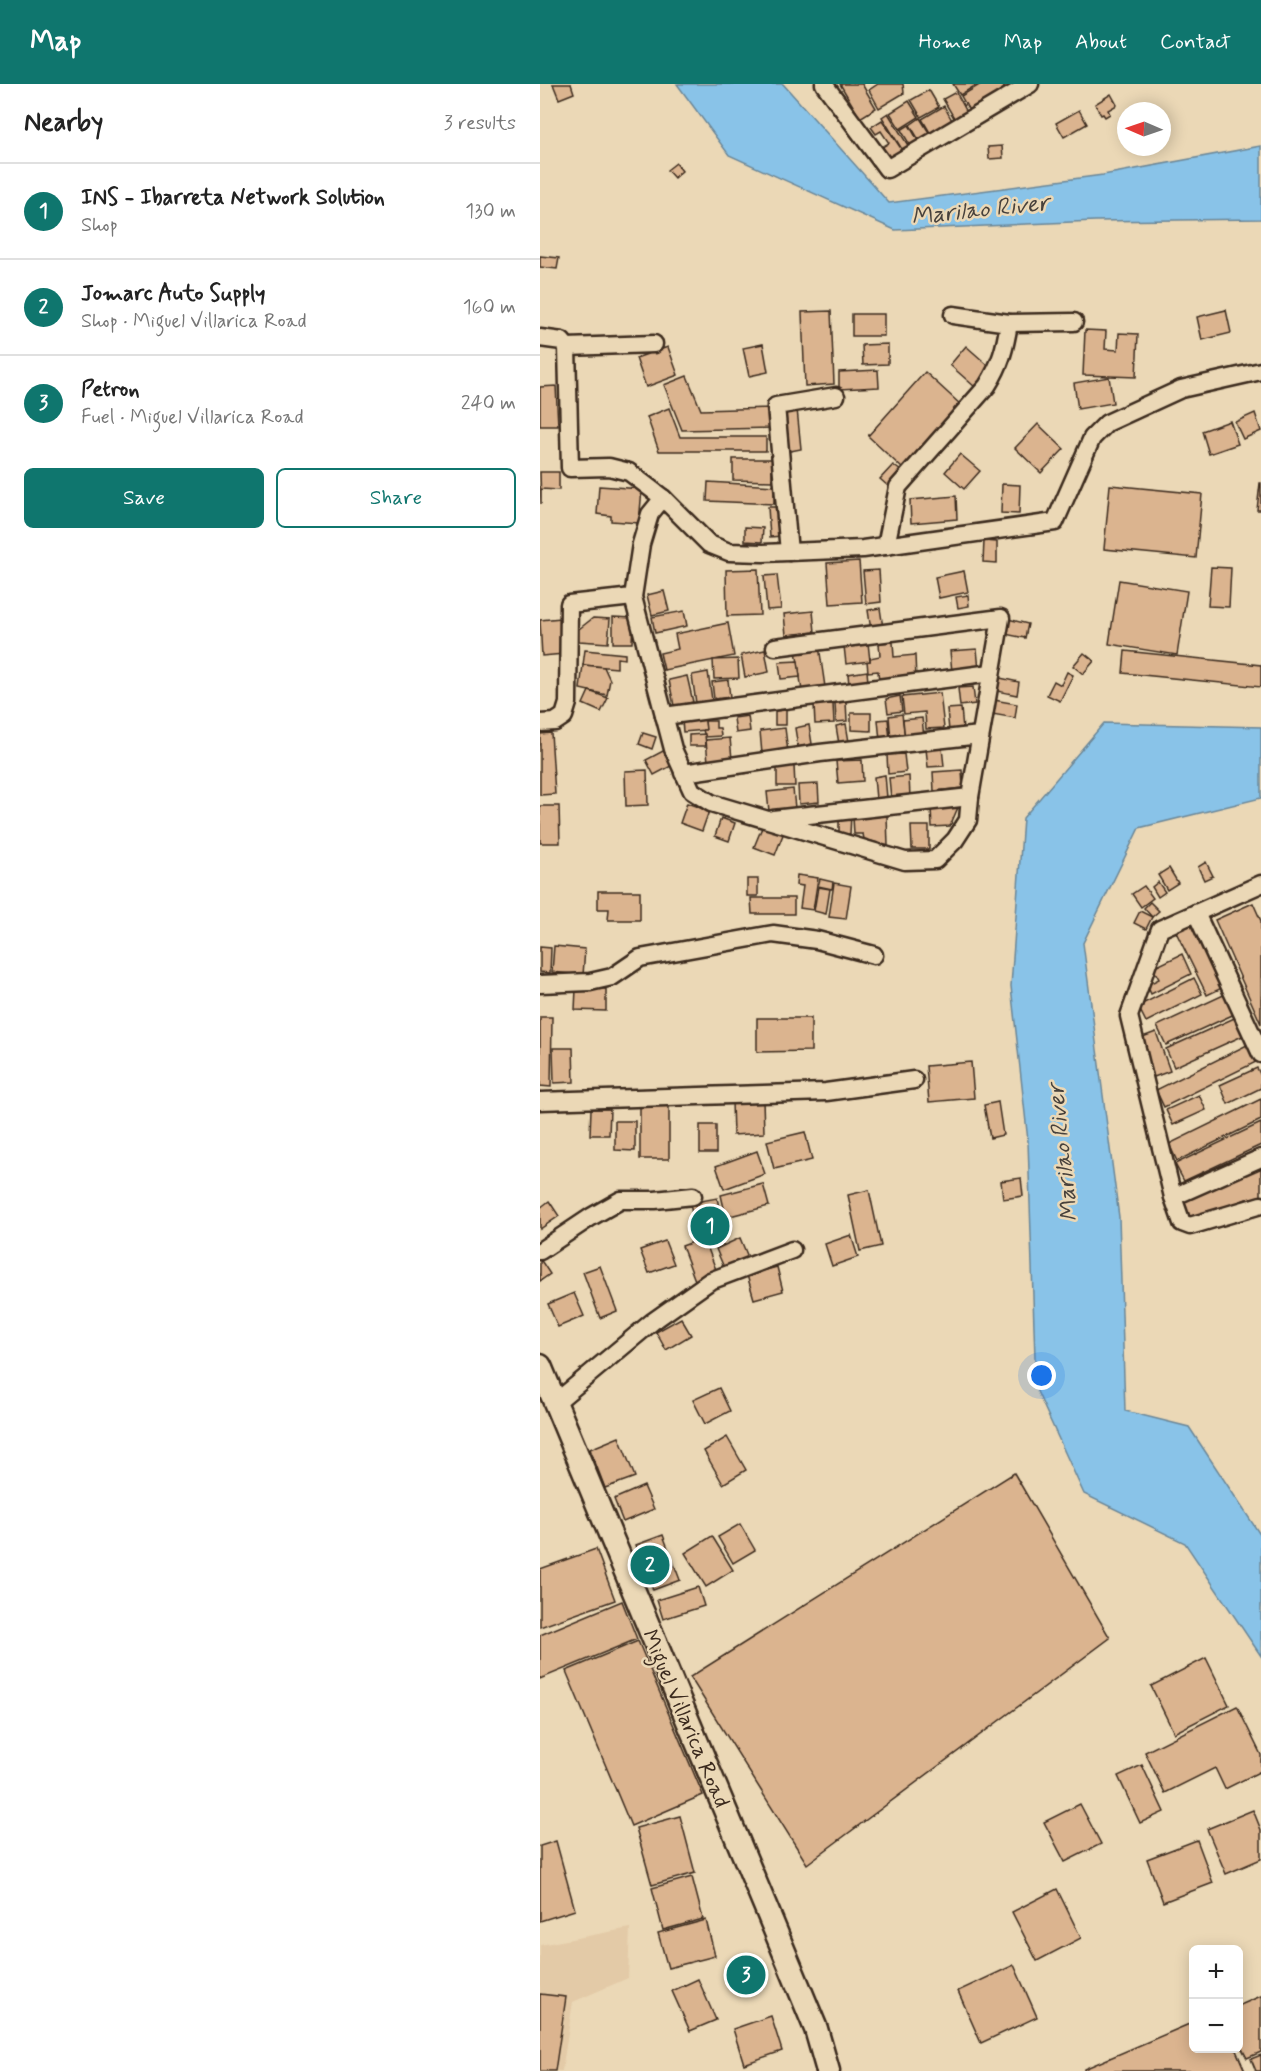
<!DOCTYPE html>
<meta charset="utf-8">
<style>
:root{--surface:#fff;--page:#f6f6f6;--text:#222;--muted:#767676;--line:#e0e0e0;--accent:#0f766e}
body{margin:0;font-family:Mynerve,sans-serif;background:var(--page);color:var(--text)}
.controls{position:absolute;right:18px;bottom:18px;display:grid;overflow:hidden;border-radius:9px;box-shadow:0 3px 15px #0003}
.controls button{width:54px;height:54px;display:grid;place-items:center;padding:0;border:0;border-bottom:2px solid var(--line);background:var(--surface);color:var(--text);font:30px sans-serif}
.compass{position:absolute;left:577px;top:18px;width:54px;height:54px;border-radius:50%;background:var(--surface);box-shadow:0 3px 15px #0003;rotate:272deg}
.you{position:absolute;left:502px;top:1292px;width:21px;height:21px;margin:-15px;border:4px solid #fff;border-radius:50%;background:#1a73e8;box-shadow:0 0 0 9px #1a73e833}
.badge{display:grid;place-items:center;width:39px;height:39px;border-radius:50%;background:var(--accent);color:#fff;font-size:20px;font-weight:700}
.pin{position:absolute;translate:-50% -50%;border:3px solid #fff;box-shadow:0 2px 6px #0006}
.list{margin:0;padding:0;list-style:none}
h2{display:flex;justify-content:space-between;align-items:center;height:78px;margin:0;padding:0 24px;font-size:26px}
h2 small{font-size:20px;font-weight:400;color:var(--muted)}
.list li{display:grid;grid-template-columns:39px 1fr auto;gap:18px;align-items:center;box-sizing:border-box;height:96px;padding:0 24px;border-top:2px solid var(--line)}
.list b{display:block;font-size:22px;white-space:nowrap}
.list p{margin:0;font-size:20px;white-space:nowrap;color:var(--muted)}
.list em{font-size:20px;font-style:normal;color:var(--muted)}
.actions{display:flex;gap:12px;padding:18px 24px}
.actions a{flex:1;padding:14px 0;border:2px solid var(--accent);border-radius:9px;text-align:center;font-size:21px;color:var(--accent)}
.actions .main{background:var(--accent);color:#fff}
.map{position:relative;flex:none;width:721px;height:1987px;overflow:hidden}
header{display:flex;align-items:center;gap:36px;box-sizing:border-box;height:84px;padding:0 30px;background:var(--accent);color:#fff}
header strong{font-size:28px}
nav{display:flex;gap:33px;margin-inline-start:auto;font-size:21px}
main{display:flex}
aside{flex:1;background:var(--surface)}
.map>svg:first-child{display:block}
.built{fill:#e3caa7}
.water{fill:#89c3e8;stroke:#6a8697;stroke-width:1.5}
.building{fill:#dbb48f;stroke:#3b2a1e;stroke-width:1.5}
.lines{fill:none;stroke-linecap:round;stroke-linejoin:round}
.street-casing{stroke:#3b2a1e;stroke-width:21}
.secondary-casing{stroke:#3b2a1e;stroke-width:27}
.street{stroke:#ebd8b6;stroke-width:16}
.secondary{stroke:#ebd8b6;stroke-width:22}
.labels{text-anchor:middle;stroke-width:5;stroke-linejoin:round;paint-order:stroke}
.street-label{font-size:22px;fill:#3b2a1e;stroke:#ebd8b6}
.water-label{font-size:24px;font-style:italic;fill:#47413c;stroke:#ebd8b6}
</style>
<header>
<strong>Map</strong>
<nav><a>Home</a><a>Map</a><a>About</a><a>Contact</a></nav>
</header>
<main>
<aside>
<h2>Nearby<small>3 results</small></h2>
<ul class="list">
<li><span class="badge">1</span><div><b>INS - Ibarreta Network Solution</b><p>Shop</p></div><em>130 m</em></li>
<li><span class="badge">2</span><div><b>Jomarc Auto Supply</b><p>Shop · Miguel Villarica Road</p></div><em>160 m</em></li>
<li><span class="badge">3</span><div><b>Petron</b><p>Fuel · Miguel Villarica Road</p></div><em>240 m</em></li>
</ul>
<div class="actions"><a class="main">Save</a><a>Share</a></div>
</aside>
<div class="map">
<svg width="721" height="1987" viewBox="0 0 721 1987">
<rect width="100%" height="100%" fill="#ebd8b6"/>
<filter id="ink" filterUnits="userSpaceOnUse"><feTurbulence type="fractalNoise" baseFrequency=".0167" numOctaves="2"/><feDisplacementMap in="SourceGraphic" scale="12" xChannelSelector="R" yChannelSelector="G"/><feConvolveMatrix kernelMatrix="1 2 1 2 8 2 1 2 1" color-interpolation-filters="sRGB"/></filter>
<g filter="url(#ink)">
<!-- built -->
<path class="built" d="M90,1844L88,1894L33,1918L22,1987H0V1861Z"/>
<!-- water -->
<g class="water">
<path d="M137,0H243L349,119L563,91L721,62V135L555,137L355,146L189,71Z"/>
<path d="M564,639L721,643V714L599,744L543,859L579,1133L585,1327L649,1343L721,1452V1572L645,1459L544,1410L496,1305L488,1057L471,902L483,734Z"/>
</g>
<!-- building -->
<g class="building">
<path d="M13,0H31L34,9L19,15Z"/>
<path d="M300,0H322L336,24L320,34Z"/>
<path d="M338,0H363L364,9L339,24L329,6Z"/>
<path d="M413,0H438L420,11Z"/>
<path d="M441,0H462L467,8L431,30L421,12Z"/>
<path d="M389,6L399,23L381,33L371,16Z"/>
<path d="M416,8L429,32L417,39L403,15Z"/>
<path d="M571,10L577,21L568,26L570,30L565,33L563,30L561,31L555,20Z"/>
<path d="M369,17L379,33L360,45L350,29Z"/>
<path d="M404,22L414,40L392,52L382,35Z"/>
<path d="M539,26L547,40L524,53L516,39Z"/>
<path d="M348,29L369,63L363,67L342,33Z"/>
<path d="M380,34L393,55L382,61L370,41Z"/>
<path d="M342,36L362,66L350,74L342,63L349,59L341,47L336,50L331,43Z"/>
<path d="M369,41L381,62L373,66L361,46Z"/>
<path d="M462,62L463,74L449,75L448,63Z"/>
<path d="M136,79L142,87L134,94L127,86Z"/>
<path d="M0,172L19,174L17,185L0,183Z"/>
<path d="M686,226L691,249L662,256L657,233Z"/>
<path d="M291,227L294,300L265,302L262,228Z"/>
<rect x="312" y="230" width="32" height="22"/>
<path d="M545,246L566,247L565,265L578,266L579,249L598,250L596,293L543,291Z"/>
<path d="M223,260L228,288L209,292L203,264Z"/>
<path d="M348,260V280L323,281L322,261Z"/>
<path d="M426,262L451,284L435,303L410,281Z"/>
<path d="M128,263L138,291L106,303L96,274Z"/>
<path d="M338,286L339,303L299,305V288Z"/>
<path d="M385,288L421,321L363,385L328,352Z"/>
<path d="M147,292L161,326L231,324L232,344L142,346L124,301Z"/>
<path d="M569,293L573,319L538,325L534,299Z"/>
<path d="M16,302L18,342H0V303Z"/>
<path d="M129,324L140,353H226V367H119L107,333Z"/>
<path d="M257,325L261,365L245,368L240,327Z"/>
<path d="M715,329L721,347L703,355L695,338Z"/>
<path d="M690,337L698,360L669,370L662,347Z"/>
<path d="M498,340L524,365L501,389L475,364Z"/>
<path d="M420,370L440,387L424,405L405,388Z"/>
<path d="M193,375H232V397L193,396Z"/>
<path d="M353,381L361,387L348,402L340,395Z"/>
<path d="M0,388H19V406L1,405V420Z"/>
<path d="M168,398L234,402V420L167,417Z"/>
<path d="M720,399H721V426H717Z"/>
<path d="M462,400L480,401L479,430L461,429Z"/>
<path d="M570,401L662,410L656,474L564,465Z"/>
<path d="M59,402L102,405L99,439L71,437V432L57,430Z"/>
<path d="M416,412L417,435L371,439L370,416Z"/>
<path d="M228,423H240L242,452L230,453Z"/>
<path d="M205,443L223,444L222,458L205,457Z"/>
<path d="M444,457L457,458V479L443,478Z"/>
<path d="M319,477L322,518L290,520L287,479Z"/>
<path d="M671,483L691,484L689,523L668,522Z"/>
<path d="M218,485L220,531L187,532L186,486Z"/>
<path d="M339,486L341,518L326,520L323,487Z"/>
<path d="M424,487L428,508L399,514L395,493Z"/>
<path d="M237,491L241,525L227,526L224,492Z"/>
<path d="M579,496L647,507L637,571L569,560Z"/>
<path d="M124,507L129,527L112,531L107,511Z"/>
<path d="M428,511L429,522L418,524L416,513Z"/>
<path d="M340,524L343,544L331,546L328,526Z"/>
<path d="M144,527L147,542L115,549L112,533Z"/>
<path d="M273,527L275,548L246,551L244,530Z"/>
<path d="M73,533L93,534L92,559H73Z"/>
<path d="M21,534L24,570L2,572L0,536Z"/>
<path d="M53,534L70,535L68,559L39,557V545Z"/>
<path d="M468,535L488,540L485,554L465,550Z"/>
<path d="M188,539L194,572L124,586L120,569L138,565L135,550Z"/>
<path d="M353,558L354,573L375,571L376,595L339,598L338,587L328,588L327,577H330V574L340,572L339,559Z"/>
<path d="M328,559L330,577L306,580L304,562Z"/>
<path d="M279,562L285,603L262,607L256,566Z"/>
<path d="M437,565L439,586L412,588L410,567Z"/>
<path d="M45,566L85,570V575L77,574V584L43,581Z"/>
<path d="M225,566L229,588L205,593L201,571Z"/>
<path d="M585,567L721,581V603L583,589Z"/>
<path d="M544,569L554,577L543,590L533,582Z"/>
<path d="M198,575L199,594L174,595L173,576Z"/>
<path d="M258,577L260,593L241,595L239,578Z"/>
<path d="M43,581L64,583L70,596L67,611L40,605Z"/>
<path d="M327,587L328,598L309,601L308,590Z"/>
<path d="M168,588L172,616L156,619L152,591Z"/>
<path d="M527,588L533,591L520,617L507,611L514,597L521,601Z"/>
<path d="M147,592L153,618L134,622L129,596Z"/>
<path d="M460,594L479,598L477,611L457,607Z"/>
<path d="M188,596L190,613L174,615L172,598Z"/>
<path d="M433,603L435,620L420,622L418,604Z"/>
<path d="M49,607L68,614L61,628L43,620Z"/>
<path d="M400,609L404,644L386,645L385,628L364,630L362,613Z"/>
<path d="M360,612L362,627L348,629L346,615Z"/>
<path d="M454,616L477,620L475,634L452,630Z"/>
<path d="M306,618L307,637L296,638L295,619Z"/>
<path d="M293,620L294,639L275,640L274,621Z"/>
<path d="M421,624L423,645L409,647L407,625Z"/>
<path d="M246,626V641H235V627Z"/>
<path d="M311,629H331V647L311,646Z"/>
<path d="M362,630L365,655L351,657L349,632Z"/>
<path d="M208,632L210,647L196,649L194,634Z"/>
<path d="M165,633L166,646L143,648L142,636Z"/>
<path d="M382,634L384,653L365,655L363,636Z"/>
<path d="M348,635L350,656L340,657L338,636Z"/>
<path d="M165,637H176V644H180L181,652L165,653L163,646H166Z"/>
<path d="M306,640L309,658L299,660L296,642Z"/>
<path d="M269,641L272,660L258,663L255,644Z"/>
<path d="M245,644L248,668L222,670L220,647Z"/>
<path d="M11,649L15,710L0,711V650Z"/>
<path d="M103,649L116,653L112,665L99,660Z"/>
<path d="M165,650L166,662H149V651Z"/>
<path d="M190,654L192,675L168,678L166,656Z"/>
<path d="M402,664L404,682L388,683L386,665Z"/>
<path d="M125,666L133,681L114,691L106,676Z"/>
<path d="M364,670L366,688L348,690L347,671Z"/>
<path d="M322,676L323,697L298,699L296,677Z"/>
<path d="M237,682H254L255,702H237Z"/>
<path d="M107,686L108,721L86,722L85,687Z"/>
<path d="M422,686L423,704L394,707L393,688Z"/>
<path d="M345,691L347,714L336,715L334,693Z"/>
<path d="M369,692L370,713L351,714L349,694Z"/>
<path d="M278,700L279,718L259,720L258,701Z"/>
<path d="M253,705L255,724L229,727L227,708Z"/>
<path d="M147,719L169,727L162,747L140,739Z"/>
<path d="M419,721L410,742L392,743L391,724Z"/>
<path d="M0,722H19L20,759H0Z"/>
<path d="M299,730H311L310,750H299Z"/>
<path d="M347,732L348,762L324,755L323,750H314L313,733Z"/>
<path d="M181,734L195,739L189,757L175,752Z"/>
<path d="M223,741L244,748L235,771L214,763Z"/>
<path d="M371,742H389V765H372Z"/>
<path d="M666,778L673,792L664,796L658,783Z"/>
<path d="M629,784L638,799L627,806L618,791Z"/>
<path d="M257,791L278,794L273,826L260,824L263,802L256,801Z"/>
<rect x="207" y="795" width="11" height="17"/>
<path d="M280,795L293,798L292,805L278,802Z"/>
<path d="M618,798L625,808L618,813L612,803Z"/>
<path d="M294,799L311,802L306,835L289,833Z"/>
<path d="M604,802L613,814L601,823L592,810Z"/>
<path d="M278,803L290,805L286,830L274,827Z"/>
<path d="M58,807H100V836H68L69,825H58Z"/>
<path d="M211,814H254V830H212Z"/>
<path d="M610,818L619,827L612,833L604,824Z"/>
<path d="M713,819L721,837V940L675,836Z"/>
<path d="M600,827L612,833L606,845L594,839Z"/>
<path d="M651,840L682,904L667,911L636,848Z"/>
<path d="M14,862L45,865L43,891L12,888Z"/>
<path d="M0,863L11,864L10,889L0,888Z"/>
<path d="M642,870L651,890L611,910L607,901L619,895L613,884Z"/>
<path d="M654,894L662,910L606,938L598,922Z"/>
<path d="M36,905H66V927L35,926Z"/>
<path d="M690,908L699,928L626,961L617,942Z"/>
<path d="M701,931L709,949L634,983L626,965Z"/>
<path d="M0,933H12L11,1003L0,1002Z"/>
<path d="M217,934H271V967L217,968Z"/>
<path d="M616,948L630,987L614,993L600,954Z"/>
<path d="M707,961L716,978L624,1023L616,1006Z"/>
<path d="M13,964H33L34,998L14,999Z"/>
<path d="M431,978L434,1014L389,1018L386,982Z"/>
<path d="M717,984L721,992V1004L688,1020L680,1001Z"/>
<path d="M659,1011L666,1026L633,1041L626,1026Z"/>
<path d="M721,1015V1036L637,1077L629,1060Z"/>
<path d="M223,1016L224,1049L193,1051L192,1017Z"/>
<path d="M129,1018V1075H100V1019Z"/>
<path d="M458,1018L463,1051L450,1054L444,1021Z"/>
<path d="M51,1025H70L69,1051H50Z"/>
<path d="M75,1037H95V1067L75,1066Z"/>
<path d="M721,1039V1061L644,1097L635,1080Z"/>
<rect x="160" y="1041" width="16" height="28"/>
<path d="M265,1048L272,1076L234,1085L227,1057Z"/>
<path d="M217,1067L225,1090L184,1105L176,1082Z"/>
<path d="M721,1081V1114L706,1115L648,1139L638,1116Z"/>
<path d="M481,1094L483,1112L463,1115L461,1097Z"/>
<path d="M223,1100L229,1122L186,1133L181,1111Z"/>
<path d="M329,1106L341,1162L320,1167L308,1111Z"/>
<path d="M177,1114L182,1136L154,1141L150,1119Z"/>
<path d="M9,1117L19,1132L0,1145V1124Z"/>
<path d="M311,1151L318,1173L292,1182L285,1160Z"/>
<path d="M164,1154L178,1191L156,1199L142,1162Z"/>
<path d="M200,1154L210,1178L186,1188L176,1165Z"/>
<path d="M125,1157L134,1180L109,1189L100,1166Z"/>
<path d="M0,1175L10,1190L0,1197Z"/>
<path d="M60,1182L77,1227L60,1234L43,1188Z"/>
<path d="M237,1183L243,1207L214,1215L207,1191Z"/>
<path d="M34,1209L44,1232L18,1243L8,1220Z"/>
<path d="M141,1234L151,1251L126,1266L116,1248Z"/>
<path d="M179,1304L190,1327L165,1340L153,1316Z"/>
<path d="M79,1353L95,1393L65,1404L50,1365Z"/>
<path d="M187,1353L206,1386L183,1400L164,1367Z"/>
<path d="M474,1389L570,1554L267,1780L150,1593Z"/>
<path d="M104,1402L114,1425L83,1438L74,1415Z"/>
<path d="M200,1440L215,1466L193,1479L178,1453Z"/>
<path d="M123,1451L140,1496L113,1506L96,1461Z"/>
<path d="M172,1452L193,1486L166,1503L145,1469Z"/>
<path d="M56,1465L75,1516L0,1543V1485Z"/>
<path d="M158,1503L164,1522L123,1535L117,1516Z"/>
<path d="M82,1517L97,1555L0,1595V1551Z"/>
<path d="M98,1557L163,1711L91,1742L26,1587Z"/>
<path d="M666,1574L689,1621L634,1649L611,1602Z"/>
<path d="M697,1622L721,1671V1687L685,1705L675,1684L625,1709L605,1668Z"/>
<path d="M602,1681L624,1728L600,1739L578,1692Z"/>
<path d="M540,1720L561,1760L525,1778L504,1738Z"/>
<path d="M713,1726L721,1746V1775L686,1790L667,1745Z"/>
<path d="M140,1732L155,1789L112,1801L96,1744Z"/>
<path d="M657,1756L673,1799L623,1818L607,1775Z"/>
<path d="M16,1757L35,1826L0,1837V1762Z"/>
<path d="M152,1793L163,1835L123,1846L112,1804Z"/>
<path d="M517,1805L541,1854L497,1877L472,1828Z"/>
<path d="M166,1836L175,1872L128,1884L118,1849Z"/>
<path d="M474,1881L497,1933L441,1959L418,1907Z"/>
<path d="M212,1882L218,1895L208,1899L202,1885Z"/>
<path d="M158,1895L176,1936L150,1947L132,1907Z"/>
<path d="M0,1910L26,1913L15,1987H0Z"/>
<path d="M721,1912V1968L707,1974L698,1957V1922Z"/>
<path d="M231,1932L242,1967L204,1980L193,1945Z"/>
<path d="M654,1938V1964H695L705,1987H544V1985Z"/>
<path d="M721,1971V1987H716L711,1975Z"/>
</g>
<g class="lines">
<defs>
<g id="street">
<path d="M284,0L347,85L490,0"/>
<path d="M413,231L469,239L534,238"/>
<path d="M0,254L22,257L27,263L30,384L69,383L89,388L123,414L169,460L189,468L223,469L323,465L515,438L552,354L567,339L641,305L721,287"/>
<path d="M27,263L114,260"/>
<path d="M123,414L110,430L101,460L93,513L133,665L152,707L171,719L365,777L395,776L415,756L428,736L430,713"/>
<path d="M346,462L358,403L447,302C461,280 465,264 469,239"/>
<path d="M249,468L236,322L296,312"/>
<path d="M124,632L451,589"/>
<path d="M0,639L15,638L24,632L28,619L29,520L93,513"/>
<path d="M143,689L280,669L440,651"/>
<path d="M233,735L430,713L461,534L235,563"/>
<path d="M721,800L620,845L589,932L633,1113L642,1139L650,1142L721,1121"/>
<path d="M656,829L721,970"/>
<path d="M0,900L50,898L72,893L100,874L233,850L277,856L334,871"/>
<path d="M0,1017L286,1008L374,996"/>
<path d="M633,1113L721,1074"/>
<path d="M0,1167L51,1133L81,1116H115L153,1112"/>
<path d="M15,1319L112,1238L170,1197L252,1166"/>
</g>
<path id="secondary" d="M0,1282L226,1824L276,1945L288,1987"/>
</defs>
<!-- street casing -->
<use href="#street" class="street-casing"/>
<!-- secondary casing -->
<use href="#secondary" class="secondary-casing"/>
<!-- street -->
<use href="#street" class="street"/>
<!-- secondary -->
<use href="#secondary" class="secondary"/>
</g>
</g>
<g class="labels">
<!-- street labels -->
<g class="street-label">
<text transform="translate(147 1634) rotate(67)" y="8">Miguel Villarica Road</text>
</g>
<!-- water labels -->
<g class="water-label">
<text transform="translate(440 125) rotate(-6)" y="8">Marilao River</text>
<text transform="translate(522 1069) rotate(-96)" y="8">Marilao River</text>
</g>
</g>
</svg>
<div class="controls">
<button>+</button>
<button>−</button>
</div>
<svg class="compass" viewBox="-18 -18 36 36"><path d="M0-13l5 13h-10z" fill="#e53935"/><path d="M0 13l5-13h-10z" fill="#767676"/></svg>
<div class="you"></div>
<div class="pin badge" style="left:170px;top:1142px">1</div>
<div class="pin badge" style="left:110px;top:1481px">2</div>
<div class="pin badge" style="left:206px;top:1891px">3</div>
</div>
</main>
